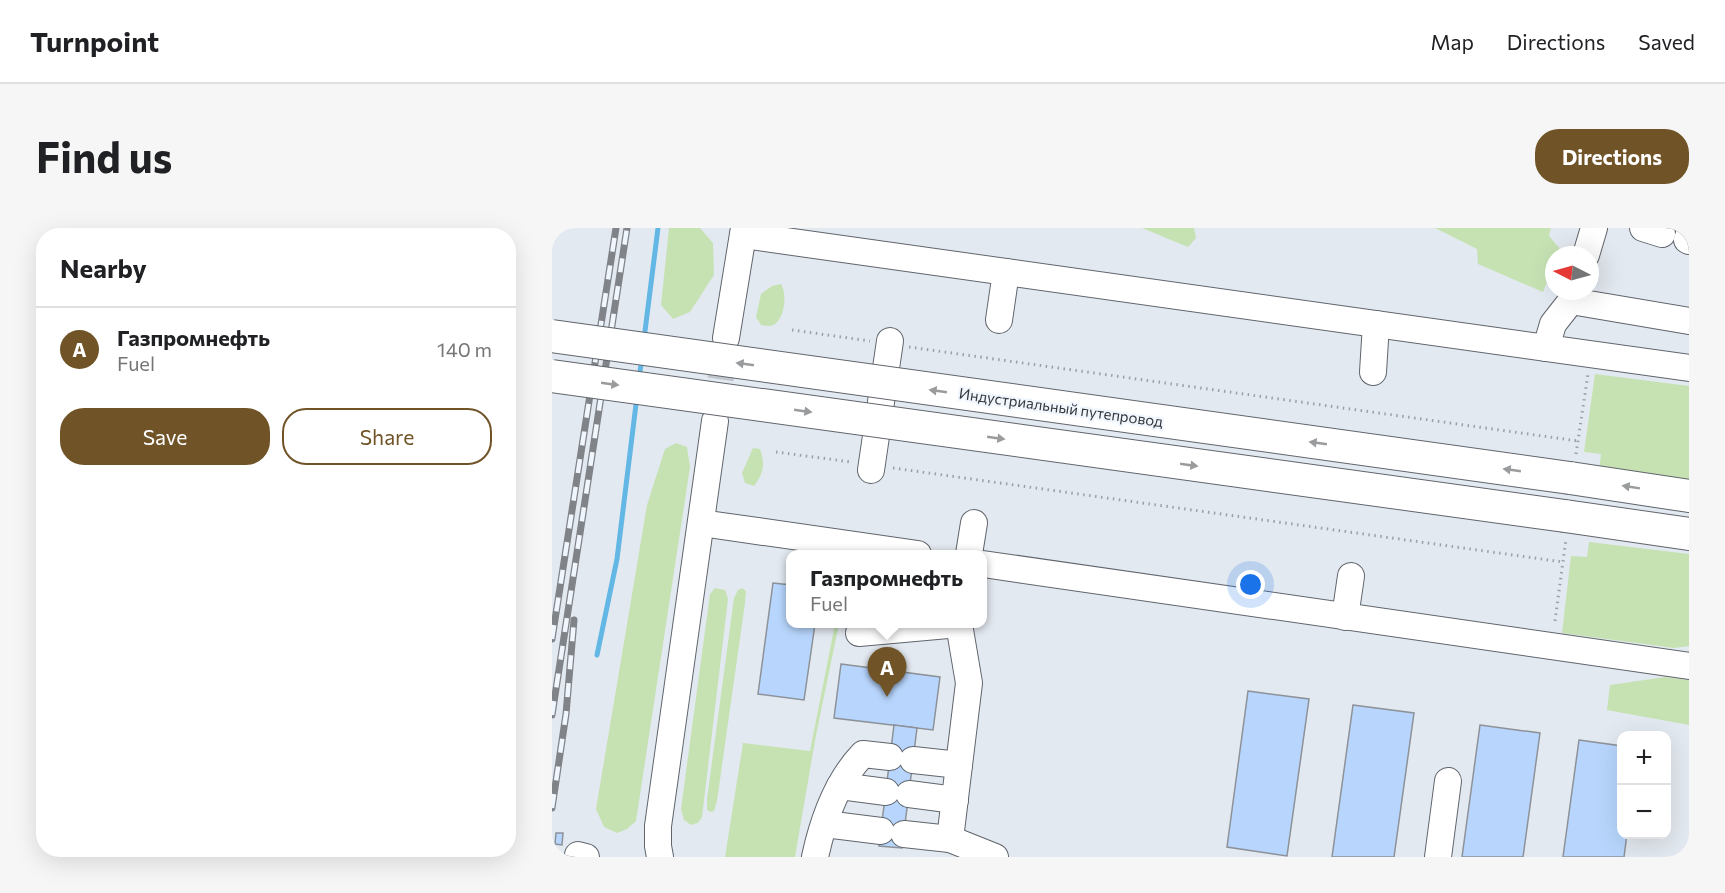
<!DOCTYPE html>
<meta charset="utf-8">
<style>
:root{--surface:#fff;--page:#f6f6f6;--text:#202124;--muted:#757577;--line:#e0e0e0;--accent:#705427}
body{margin:0;font-family:Commissioner,sans-serif;background:var(--page);color:var(--text)}
.controls{position:absolute;right:18px;bottom:18px;display:grid;overflow:hidden;border-radius:12px;box-shadow:0 6px 24px #0002}
.controls button{width:54px;height:54px;display:grid;place-items:center;padding:0;border:0;border-bottom:2px solid var(--line);background:var(--surface);color:var(--text);font:30px sans-serif}
.compass{position:absolute;left:993px;top:18px;width:54px;height:54px;border-radius:50%;background:var(--surface);box-shadow:0 6px 24px #0002;rotate:276deg}
.you{position:absolute;left:699px;top:357px;width:21px;height:21px;margin:-15px;border:4px solid #fff;border-radius:50%;background:#1a73e8;box-shadow:0 0 0 9px #1a73e833}
.badge{display:grid;place-items:center;width:39px;height:39px;border-radius:50%;background:var(--accent);color:#fff;font-size:20px;font-weight:700}
.pin{position:absolute;translate:-50% -50px;filter:drop-shadow(0 2px 3px #0008)}
.pin::after{content:'';position:absolute;top:32px;width:21px;height:18px;background:inherit;clip-path:polygon(0 0,100% 0,50% 100%)}
.popup{position:absolute;left:234px;top:322px;width:201px;height:78px;box-sizing:border-box;display:grid;place-content:center;border-radius:12px;background:var(--surface);filter:drop-shadow(0 2px 4px #0005);font-size:20px;white-space:nowrap;color:var(--muted)}
.popup b{font-size:22px;color:var(--text)}
.popup::after{content:'';position:absolute;left:50%;top:100%;margin-left:-12px;border:12px solid transparent;border-top-color:var(--surface)}
.list{margin:0;padding:0;list-style:none}
h2{display:flex;justify-content:space-between;align-items:center;height:78px;margin:0;padding:0 24px;font-size:26px}
h2 small{font-size:20px;font-weight:400;color:var(--muted)}
.list li{display:grid;grid-template-columns:39px 1fr auto;gap:18px;align-items:center;box-sizing:border-box;height:84px;padding:0 24px;border-top:2px solid var(--line)}
.list b{display:block;font-size:22px;white-space:nowrap}
.list p{margin:0;font-size:20px;white-space:nowrap;color:var(--muted)}
.list em{font-size:20px;font-style:normal;color:var(--muted)}
.actions{display:flex;gap:12px;padding:18px 24px}
.actions a{flex:1;padding:14px 0;border:2px solid var(--accent);border-radius:24px;text-align:center;font-size:21px;color:var(--accent)}
.actions .main{background:var(--accent);color:#fff}
.map{position:relative;flex:none;width:1137px;height:629px;overflow:hidden;border-radius:24px}
header{display:flex;align-items:center;gap:36px;box-sizing:border-box;height:84px;padding:0 30px;background:var(--surface);border-bottom:2px solid var(--line)}
header strong{font-size:28px}
nav{display:flex;gap:33px;margin-inline-start:auto;font-size:21px}
.intro{display:flex;align-items:center;justify-content:space-between;box-sizing:border-box;height:144px;padding:0 36px}
h1{margin:0;font-size:42px}
.button{padding:15px 27px;border-radius:24px;background:var(--accent);color:#fff;font-size:21px;font-weight:700}
main{display:flex;gap:36px;padding:0 36px}
aside{flex:1;background:var(--surface);border-radius:24px;box-shadow:0 6px 24px #0002}
.map>svg:first-child{display:block}
.green{fill:#c6e2b3}
.lines{fill:none;stroke-linecap:round;stroke-linejoin:round}
.stream{stroke:#63b7e5;stroke-width:5}
.building{fill:#b8d6fd;stroke:#8d9299;stroke-width:1.5}
.minor-tunnel{stroke:#c0c5cc;stroke-width:26;stroke-dasharray:26 13;stroke-linecap:butt}
.minor-casing{stroke:#60656c;stroke-width:28}
.major-casing{stroke:#60656c;stroke-width:34}
.path{stroke:#9ba0a5;stroke-width:3;stroke-dasharray:1.5 4.5;stroke-linecap:butt}
.minor{stroke:#fff;stroke-width:26}
.major{stroke:#fff;stroke-width:32}
.rail-casing{stroke:#808388;stroke-width:7}
.rail{stroke:#f0f6fe;stroke-width:4.5;stroke-dasharray:14;stroke-linecap:butt}
.major-bridge-casing{stroke:#60656c;stroke-width:34;stroke-linecap:butt}
.major-bridge{stroke:#fff;stroke-width:32}
.oneway{fill:#9a9b9c}
.labels{text-anchor:middle;stroke-width:4.5;stroke-linejoin:round;paint-order:stroke}
.street-label{font-size:15px;fill:#35373a;stroke:#f0f6fe}
</style>
<header>
<strong>Turnpoint</strong>
<nav><a>Map</a><a>Directions</a><a>Saved</a></nav>
</header>
<div class="intro"><h1>Find us</h1><a class="button">Directions</a></div>
<main>
<aside>
<h2>Nearby<small></small></h2>
<ul class="list">
<li><span class="badge">A</span><div><b>Газпромнефть</b><p>Fuel</p></div><em>140 m</em></li>
</ul>
<div class="actions"><a class="main">Save</a><a>Share</a></div>
</aside>
<div class="map">
<svg width="1137" height="629" viewBox="0 0 1137 629">
<rect width="100%" height="100%" fill="#e3e9f0"/>
<!-- green -->
<g class="green">
<path d="M117,0H148L161,15L162,47L138,84L121,91L109,77Z"/>
<path d="M590,0H642L644,10L636,19Z"/>
<path d="M883,0H999L997,8L1008,21L1005,27H1002V36L991,64L926,36L925,21Z"/>
<path d="M229,56C235,65 233,88 224,95C220,99 215,98 209,97L204,89L209,66L220,58Z"/>
<path d="M1043,146L1137,158V254L1047,243L1049,226L1032,224Z"/>
<path d="M124,215L135,219L138,239L84,593L75,601L65,605L52,599L44,581L95,277L113,221Z"/>
<path d="M201,220L208,221C213,236 212,245 202,258L193,255L190,245Z"/>
<path d="M1037,314L1137,326V418L1122,420L1010,405L1019,328L1035,329Z"/>
<path d="M163,360L173,362L176,371L150,589L146,595L139,597L132,592L129,581L158,366Z"/>
<path d="M190,360L194,363L193,375L165,573L162,583L159,584L155,582V571L182,370L186,362Z"/>
<path d="M283,396H287L264,507L243,629H173L191,515L258,523Z"/>
<path d="M1113,449L1137,452V497L1055,482L1058,457Z"/>
</g>
<g class="lines">
<!-- stream -->
<g class="stream">
<path d="M92,111L106,0"/>
<path d="M87,150L90,130"/>
<path d="M45,427L65,331L85,168"/>
</g>
</g>
<!-- building -->
<g class="building">
<path d="M221,355L239,357V396H263L252,472L206,466Z"/>
<path d="M289,436L388,449L381,502L282,490Z"/>
<path d="M696,463L757,471L735,628L675,619Z"/>
<path d="M801,477L862,485L842,629H780Z"/>
<path d="M342,497L365,500L350,620L327,618Z"/>
<path d="M928,497L988,505L971,629H910Z"/>
<path d="M1027,512L1070,518V606H1075L1072,629H1011Z"/>
<path d="M4,605H11L10,617L3,616Z"/>
</g>
<g class="lines">
<!-- minor-tunnel -->
<path class="minor-tunnel" d="M163,190L174,113"/>
<defs>
<g id="minor">
<path d="M1091,0L1110,6"/>
<path d="M1137,6L1135,12L1137,13"/>
<path d="M191,7L1137,140"/>
<path d="M1034,27L1042,0"/>
<path d="M1019,73L1137,93"/>
<path d="M447,92L454,44"/>
<path d="M174,110L192,0"/>
<path d="M994,120L1001,96L1019,73L1023,63"/>
<path d="M821,144L824,96"/>
<path d="M319,242L338,113"/>
<path d="M149,295L366,326"/>
<path d="M417,326L422,295"/>
<path d="M431,336L1137,438"/>
<path d="M793,389L799,348"/>
<path d="M307,405L407,396"/>
<path d="M361,532L407,537"/>
<path d="M288,558L334,564"/>
<path d="M357,566L403,572"/>
<path d="M273,596L329,603"/>
<path d="M352,606L398,611L443,629"/>
<path d="M398,611L417,455L407,396"/>
<path d="M26,627L34,629"/>
<path d="M108,629L106,618V598L163,193"/>
<path d="M263,629C271,592 285,553 311,526L338,529"/>
<path d="M886,629L896,553"/>
</g>
<g id="major">
<path d="M1018,250L1137,268"/>
<path d="M1013,288L1137,306"/>
</g>
</defs>
<!-- minor casing -->
<use href="#minor" class="minor-casing"/>
<!-- major casing -->
<use href="#major" class="major-casing"/>
<!-- path -->
<g class="path">
<path d="M240,102L318,113"/>
<path d="M357,119L1026,213"/>
<path d="M224,224L299,234"/>
<path d="M1024,226L1036,146"/>
<path d="M341,240L1011,334"/>
<path d="M1003,393L1014,311"/>
</g>
<!-- minor -->
<use href="#minor" class="minor"/>
<!-- major -->
<use href="#major" class="major"/>
<defs>
<g id="rail">
<path d="M0,411L64,0"/>
<path d="M0,487L75,0"/>
<path d="M0,580L14,486L22,392"/>
</g>
</defs>
<!-- rail casing -->
<use href="#rail" class="rail-casing"/>
<!-- rail -->
<use href="#rail" class="rail"/>
<defs>
<g id="major-bridge">
<path d="M0,108L1018,250"/>
<path d="M0,148L1013,288"/>
</g>
</defs>
<!-- major-bridge casing -->
<use href="#major-bridge" class="major-bridge-casing"/>
<!-- major-bridge -->
<use href="#major-bridge" class="major-bridge"/>
</g>
<!-- one-way arrows -->
<defs><path id="oneway-solid" d="M-6-.8H1V-3.2L6.5 0L1 3.2V.8H-6Z" transform="scale(1.5)"/></defs>
<g class="oneway">
<use href="#oneway-solid" transform="translate(193 136) rotate(-172)"/>
<use href="#oneway-solid" transform="translate(58 156) rotate(8)"/>
<use href="#oneway-solid" transform="translate(386 163) rotate(-172)"/>
<use href="#oneway-solid" transform="translate(251 183) rotate(8)"/>
<use href="#oneway-solid" transform="translate(444 210) rotate(8)"/>
<use href="#oneway-solid" transform="translate(766 215) rotate(-172)"/>
<use href="#oneway-solid" transform="translate(637 237) rotate(8)"/>
<use href="#oneway-solid" transform="translate(960 242) rotate(-172)"/>
<use href="#oneway-solid" transform="translate(1079 259) rotate(-171)"/>
</g>
<g class="labels">
<!-- street labels -->
<g class="street-label">
<text transform="translate(509 180) rotate(8)" y="5">Индустриальный путепровод</text>
</g>
</g>
</svg>
<div class="controls">
<button>+</button>
<button>−</button>
</div>
<svg class="compass" viewBox="-18 -18 36 36"><path d="M0-13l5 13h-10z" fill="#e53935"/><path d="M0 13l5-13h-10z" fill="#757577"/></svg>
<div class="you"></div>
<div class="pin badge" style="left:335px;top:469px">A</div>
<div class="popup"><b>Газпромнефть</b>Fuel</div>
</div>
</main>
